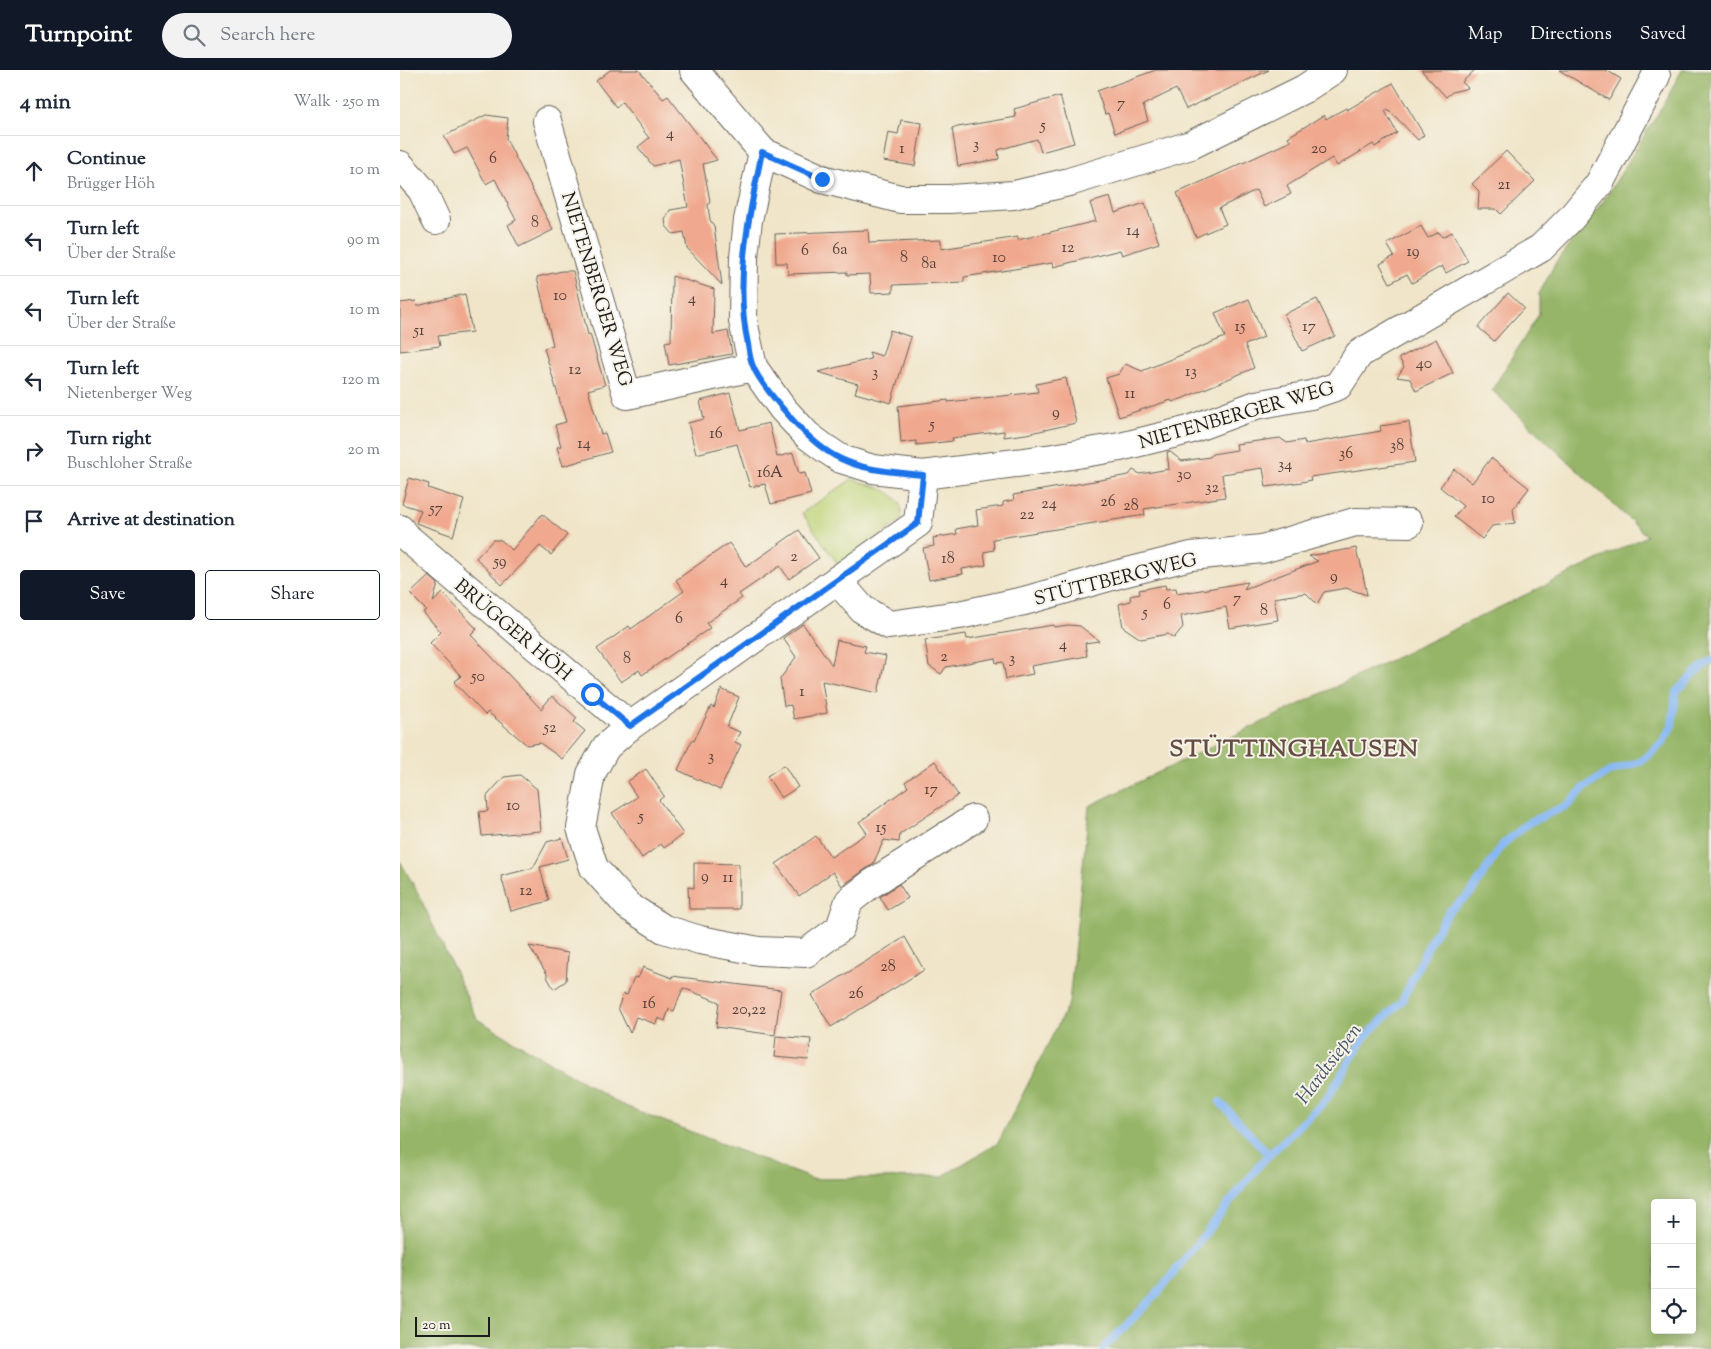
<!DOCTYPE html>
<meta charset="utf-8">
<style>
:root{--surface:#fff;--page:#f2f2f3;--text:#1f2937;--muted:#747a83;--line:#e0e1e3;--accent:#111827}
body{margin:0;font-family:"Sorts Mill Goudy",serif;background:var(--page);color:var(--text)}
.controls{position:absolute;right:15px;bottom:15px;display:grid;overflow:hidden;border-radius:5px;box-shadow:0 2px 12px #0003}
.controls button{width:45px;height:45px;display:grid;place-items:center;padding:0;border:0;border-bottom:1px solid var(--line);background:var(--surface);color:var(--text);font:25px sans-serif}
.scale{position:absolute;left:15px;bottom:12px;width:75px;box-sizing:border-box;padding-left:5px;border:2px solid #1c1c1c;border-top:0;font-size:14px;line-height:18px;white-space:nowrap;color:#1c1c1c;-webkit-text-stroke:4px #f7f3e8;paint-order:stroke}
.stop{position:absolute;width:15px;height:15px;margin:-11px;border:4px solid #1a73e8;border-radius:50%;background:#fff}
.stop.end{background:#1a73e8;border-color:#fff;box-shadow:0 1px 5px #0008}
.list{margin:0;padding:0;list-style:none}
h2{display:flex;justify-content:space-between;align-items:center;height:65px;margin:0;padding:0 20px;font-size:21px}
h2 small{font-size:16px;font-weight:400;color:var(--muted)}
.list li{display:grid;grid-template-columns:32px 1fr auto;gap:15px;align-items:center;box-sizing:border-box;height:70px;padding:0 20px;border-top:1px solid var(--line)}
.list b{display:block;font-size:19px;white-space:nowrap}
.list p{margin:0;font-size:16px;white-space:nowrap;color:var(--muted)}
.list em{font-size:16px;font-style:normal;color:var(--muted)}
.actions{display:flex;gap:10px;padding:15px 20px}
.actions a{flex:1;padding:11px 0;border:1px solid var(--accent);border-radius:5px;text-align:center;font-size:18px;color:var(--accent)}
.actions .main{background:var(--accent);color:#fff}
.icon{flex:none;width:28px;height:28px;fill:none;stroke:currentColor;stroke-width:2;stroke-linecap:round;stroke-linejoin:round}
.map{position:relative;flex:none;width:1311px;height:1279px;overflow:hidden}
header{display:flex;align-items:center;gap:30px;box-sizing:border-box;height:70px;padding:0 25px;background:var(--accent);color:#fff}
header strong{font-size:24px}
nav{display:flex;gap:28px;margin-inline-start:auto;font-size:18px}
.search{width:350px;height:45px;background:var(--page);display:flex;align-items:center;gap:12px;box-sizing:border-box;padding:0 18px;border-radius:28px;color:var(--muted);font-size:19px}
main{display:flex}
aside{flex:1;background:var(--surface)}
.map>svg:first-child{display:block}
.green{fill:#bdd377;stroke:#6c784a}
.forest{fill:#96b568;stroke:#596842;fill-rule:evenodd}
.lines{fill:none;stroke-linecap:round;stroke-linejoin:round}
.stream{stroke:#88b8f3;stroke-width:8}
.building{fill:#f0a88e}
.minor-casing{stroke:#666259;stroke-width:30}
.minor{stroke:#fff;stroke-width:28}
.route{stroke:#1a73e8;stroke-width:6}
.labels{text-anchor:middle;stroke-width:4;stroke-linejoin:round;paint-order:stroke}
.number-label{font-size:16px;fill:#513f38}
.street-label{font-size:19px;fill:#1c1c1c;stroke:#f7f3e8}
.water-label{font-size:20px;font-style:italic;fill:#425367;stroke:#f7f3e8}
.district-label{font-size:24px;font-weight:bold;letter-spacing:1px;fill:#664d44;stroke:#f7f3e8}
</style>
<header>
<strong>Turnpoint</strong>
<div class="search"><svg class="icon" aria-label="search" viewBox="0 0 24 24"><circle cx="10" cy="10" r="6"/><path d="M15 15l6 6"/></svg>Search here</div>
<nav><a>Map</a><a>Directions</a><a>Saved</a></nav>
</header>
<main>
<aside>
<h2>4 min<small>Walk · 250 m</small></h2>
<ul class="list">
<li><svg class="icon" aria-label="ahead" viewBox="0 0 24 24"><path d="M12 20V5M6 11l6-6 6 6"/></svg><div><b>Continue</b><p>Brügger Höh</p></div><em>10 m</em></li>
<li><svg class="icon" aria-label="left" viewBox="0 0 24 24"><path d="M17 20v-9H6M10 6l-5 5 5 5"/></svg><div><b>Turn left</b><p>Über der Straße</p></div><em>90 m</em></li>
<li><svg class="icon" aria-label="left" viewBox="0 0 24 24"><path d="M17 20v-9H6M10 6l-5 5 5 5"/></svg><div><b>Turn left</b><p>Über der Straße</p></div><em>10 m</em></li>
<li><svg class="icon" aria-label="left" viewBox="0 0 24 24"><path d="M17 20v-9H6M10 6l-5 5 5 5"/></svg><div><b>Turn left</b><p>Nietenberger Weg</p></div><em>120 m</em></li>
<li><svg class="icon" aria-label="right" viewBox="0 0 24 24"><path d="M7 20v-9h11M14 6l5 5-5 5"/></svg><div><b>Turn right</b><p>Buschloher Straße</p></div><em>20 m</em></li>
<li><svg class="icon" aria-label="arrive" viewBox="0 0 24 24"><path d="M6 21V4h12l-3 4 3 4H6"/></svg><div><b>Arrive at destination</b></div></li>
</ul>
<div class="actions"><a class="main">Save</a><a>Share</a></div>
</aside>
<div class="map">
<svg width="1311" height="1279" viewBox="0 0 1311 1279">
<rect width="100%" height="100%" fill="#f7f3e8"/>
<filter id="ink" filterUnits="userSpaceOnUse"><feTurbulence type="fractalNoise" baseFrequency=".02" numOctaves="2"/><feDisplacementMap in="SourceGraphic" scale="10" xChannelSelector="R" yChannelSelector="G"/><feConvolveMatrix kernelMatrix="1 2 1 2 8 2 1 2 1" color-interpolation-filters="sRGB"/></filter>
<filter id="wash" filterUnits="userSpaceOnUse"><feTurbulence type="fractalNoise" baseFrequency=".0096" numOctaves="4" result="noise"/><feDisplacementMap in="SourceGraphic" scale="20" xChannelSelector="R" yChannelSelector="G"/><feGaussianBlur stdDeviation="1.12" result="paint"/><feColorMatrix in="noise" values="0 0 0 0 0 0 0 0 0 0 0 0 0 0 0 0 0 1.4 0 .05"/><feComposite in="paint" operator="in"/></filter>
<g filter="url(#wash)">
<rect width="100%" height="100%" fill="#f0e5c9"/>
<!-- green -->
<path class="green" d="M452,409C473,417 507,420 501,450L440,497L402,443Z"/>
<!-- forest -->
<path class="forest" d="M1282,0H1311V1279H0V791L17,821L77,949L220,1034L412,1109L541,1107L598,1073L669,933L689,736L1247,466L1092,320L1139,244V224L1156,192L1205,129L1262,37ZM1255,1133H1292V1260H1255Z"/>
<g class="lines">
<!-- stream -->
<g class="stream">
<path d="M820,1032L869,1085"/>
<path d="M703,1279L756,1225L862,1092L926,1030L964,968L1002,931L1031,870L1049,841L1071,823L1103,774L1130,752L1168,735L1184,718L1209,702L1242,691L1262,673L1272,656L1276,622L1299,599L1311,591"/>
</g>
</g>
<g id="blocks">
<!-- building -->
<g class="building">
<path d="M210,0H239L263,29L268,26L317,90L303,94L310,131L308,136L310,150L314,156L322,215L287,178L284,162L273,164L266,156L265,150L270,140L288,137L279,89L253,96L238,77L249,68L222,32L216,37L196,11Z"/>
<path d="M756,0H869L786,39L776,19L743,35L748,51L715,63L708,43L705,44L697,21Z"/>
<path d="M1021,0H1075L1062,12L1068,18L1052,22L1046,27Z"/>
<path d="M1159,0H1206L1221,9L1209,30Z"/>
<path d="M993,13L1024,65L1018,70L988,39L985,41L997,63L975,77L973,74L937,96L932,88L887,116L891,124L864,137L856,120L819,138L826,154L796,167L777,123L891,71L888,67L924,45L926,49L946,38L947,40Z"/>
<path d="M660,26L674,73L641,82L637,69L598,80L599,89L558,96L552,58L616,47L614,39Z"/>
<path d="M86,45L108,48L106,69L153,160L119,177L108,155L116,150L95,109L86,114L67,78L54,84L44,66Z"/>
<path d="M501,50L522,53L515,96L483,91L488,62L498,64Z"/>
<path d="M1106,81L1135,111L1101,144L1096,139H1078L1079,121L1072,114Z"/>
<path d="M710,127L715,143L745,133L759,173L722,185L720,180L653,197L652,193L564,207V212L493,215V222L471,223L470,204L447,205V202L388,204L387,193H376L375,164L468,160L469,173L541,170V179L618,167V170L696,151L690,133Z"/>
<path d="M1021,156L1028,168L1039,162L1042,167L1052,162L1068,191L1046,203L1042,196L1012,213L1007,204L990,213L980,194L994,186L987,174Z"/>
<path d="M162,201H173L188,265L190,264L205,315L188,320L201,364L205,363L211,382L163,396L157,377L161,376L155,355L166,352L144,278L153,275L137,207Z"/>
<path d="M272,206L314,219L313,264L328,261L332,284L269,295L265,272L271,271Z"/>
<path d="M1108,223L1124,238L1094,271L1078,257Z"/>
<path d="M65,224L72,262L38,266L40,276L0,281V233L16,231L17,236Z"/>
<path d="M849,229L864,267L845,275L854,298L781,329L772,332L771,330L719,347L706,308L719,304L725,294L742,301L825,267L815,243Z"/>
<path d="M917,229L935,266L902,281L884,244Z"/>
<path d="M490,260L511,267L491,333L455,323L458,314L418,302L471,289L469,282L482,286Z"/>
<path d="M1036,269L1053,303L1016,321L1010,309L997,307L1004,297L999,288Z"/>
<path d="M666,308L676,353L626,364L604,367V361L552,368L553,371L516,375V371L501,373L498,336L548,330V332L638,322L636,314Z"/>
<path d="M330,323L340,360L369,353L377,387L393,383L399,404L405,403L411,424L371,434L365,414L350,417L337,374L296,384L288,353L304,349L300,331Z"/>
<path d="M1009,352L1015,392L910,407L911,410L902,412L866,417L863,398L822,404L825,427L744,439L745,445L593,469L594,480L584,482L586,495L562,499L563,504L529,510L523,478L534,476L533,468L557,464L556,459L578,455L576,440L603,436V432L614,430L613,425L729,405L733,400L740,404L769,399L767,382L769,381L782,391L810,387L812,384L837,380L836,374L880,368L887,373L904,370L905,374L981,361L980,356Z"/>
<path d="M1091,388L1129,418L1113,439L1115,453L1092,456L1082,469L1054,447L1063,436L1040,417L1054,399L1072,413Z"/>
<path d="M9,408L29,414L28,418L64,430L53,466L16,453L21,440L2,434Z"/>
<path d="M142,444L167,465L151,485L140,476L102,515L76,488L93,470H101L112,480Z"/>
<path d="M399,460L419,488L389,509L380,496L339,524L342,528L306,553L310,558L242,605L239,600L221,612L197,579L229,556L231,559L284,521L276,510L329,473L346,497Z"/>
<path d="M956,478L958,488L960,490L967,525L946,518L924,522L917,534L906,523L874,528L878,550L830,558L826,537L781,546L783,557L774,568L768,564L741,569L723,557L719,534L731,531L730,526L740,524L739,520L765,515L766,519L776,518L777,523L789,521V522L848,512L844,519L918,491L909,486Z"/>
<path d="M29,506L38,514L33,532L43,523L77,559L71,565L141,639L152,626L177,648L174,652L185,661L162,689L140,673L127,675L88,642L85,645L54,612L61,606L30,573L41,562L23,542L26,540L10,524Z"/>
<path d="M403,554L432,595L437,570L466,576L464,582L486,586L478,623L422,611L427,643L394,649L391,635L384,636L380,609L396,587L383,568Z"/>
<path d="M653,555L654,557L668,555L680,556L699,571L685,573L687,586L631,596L633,604L606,609L603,592L596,593L595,588L546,597L541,604L529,596L525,570L566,564L567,569Z"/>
<path d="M321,619L339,627L327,657L340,662L335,672L341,675L320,720L278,700L292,670L294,671L311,636L314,638Z"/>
<path d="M535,691L558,725L500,764L499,772L484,770L473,794L442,816L433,802L399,826L376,794L416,766L431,787L467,763L459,752L508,717L505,712Z"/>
<path d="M384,695L398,717L381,728L367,706Z"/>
<path d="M246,699L264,726L259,730L283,764L264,778L261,774L242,788L212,743L237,727L227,712Z"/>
<path d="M120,705L137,719L141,761L82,766L79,742L88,741L87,726L104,707Z"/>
<path d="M162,768L168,789L140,797L149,831L111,841L101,806L133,798L147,772Z"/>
<path d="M294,793L339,794V839H289L288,817L294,818Z"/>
<path d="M499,814L508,828L488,840L480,827Z"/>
<path d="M505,867L524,900L431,957L412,925Z"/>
<path d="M129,876L168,883L166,911L154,919L147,907V904Z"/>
<path d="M243,897L272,908V906L381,920L375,965L316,957L319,932L283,918L274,941L269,939L265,951L258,948L256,954L236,947L230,963L218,938L223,924L227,925L234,907L238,908Z"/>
<path d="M376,966L411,969L408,990L374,987Z"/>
</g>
</g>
</g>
<g filter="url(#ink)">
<use href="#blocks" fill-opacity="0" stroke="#666259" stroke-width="1"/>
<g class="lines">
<defs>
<g id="minor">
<path d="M294,0L363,82L422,109L500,129H549L614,125L669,112L791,75L904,19L933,0"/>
<path d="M147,51L227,325L353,297"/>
<path d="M363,82L348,150L344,187L343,251L353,297L382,338L407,365L423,377L441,389L473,399L523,405L647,389L720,377L789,360L856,335L911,325L938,316L959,284L1141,178L1171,148L1199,114L1256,6"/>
<path d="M0,95L22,120L36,150"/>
<path d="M523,405L518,453L230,656L206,677L191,704L181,758L194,798L228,836L264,859L300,870L359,881L406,883L440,858L449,831L471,814L573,749"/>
<path d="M0,459L4,465L230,656"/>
<path d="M437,510L462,539L489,555L559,545L624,531L719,504L791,486L862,479L955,452L1009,453"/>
</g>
</defs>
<!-- minor casing -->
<use href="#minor" class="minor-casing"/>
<!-- minor -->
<use href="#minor" class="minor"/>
</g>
</g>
<g class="lines" filter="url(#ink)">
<!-- route -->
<path class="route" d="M192,624L230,656L518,453L523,405C495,402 466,401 441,389C421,380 405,364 391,348C381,337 358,310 353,296C350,290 349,281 348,274C334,211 349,145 362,82L422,109"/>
</g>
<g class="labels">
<!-- number labels -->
<g class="number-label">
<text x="721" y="38">7</text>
<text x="643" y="60">5</text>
<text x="270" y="68">4</text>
<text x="576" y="79">3</text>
<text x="502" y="83">1</text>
<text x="919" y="83">20</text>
<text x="93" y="93">6</text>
<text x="1104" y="119">21</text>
<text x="135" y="157">8</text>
<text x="733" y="165">14</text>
<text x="668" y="182">12</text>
<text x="440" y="184">6a</text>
<text x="405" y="185">6</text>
<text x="1013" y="186">19</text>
<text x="504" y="192">8</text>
<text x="599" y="192">10</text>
<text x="529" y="198">8a</text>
<text x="160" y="230">10</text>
<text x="292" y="233">4</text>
<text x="840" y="261">15</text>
<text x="909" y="261">17</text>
<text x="19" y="265">51</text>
<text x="1024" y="298">40</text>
<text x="175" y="304">12</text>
<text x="791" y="306">13</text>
<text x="475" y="307">3</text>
<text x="730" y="328">11</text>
<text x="656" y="347">9</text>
<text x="532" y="359">5</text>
<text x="316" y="368">16</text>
<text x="184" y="378">14</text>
<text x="997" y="380">38</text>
<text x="946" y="388">36</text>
<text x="885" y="399">34</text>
<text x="370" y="407">16A</text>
<text x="784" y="409">30</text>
<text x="812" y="422">32</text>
<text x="1088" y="433">10</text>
<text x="708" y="436">26</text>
<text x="649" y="438">24</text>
<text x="731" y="440">28</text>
<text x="36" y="443">57</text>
<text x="627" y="449">22</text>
<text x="394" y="491">2</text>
<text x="548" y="493">18</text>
<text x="100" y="496">59</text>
<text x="934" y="511">9</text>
<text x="324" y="515">4</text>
<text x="837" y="533">7</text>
<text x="767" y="539">6</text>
<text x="864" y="545">8</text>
<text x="745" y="547">5</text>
<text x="279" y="553">6</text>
<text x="663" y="579">4</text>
<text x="544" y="591">2</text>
<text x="227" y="593">8</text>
<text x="612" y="593">3</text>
<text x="78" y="611">50</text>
<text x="402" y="626">1</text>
<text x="150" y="662">52</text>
<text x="311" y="691">3</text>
<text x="531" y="724">17</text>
<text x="113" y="740">10</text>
<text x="241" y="751">5</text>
<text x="481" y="762">15</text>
<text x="305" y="811">9</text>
<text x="328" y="812">11</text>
<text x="126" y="825">12</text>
<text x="488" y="901">28</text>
<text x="456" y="928">26</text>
<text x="249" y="938">16</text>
<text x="349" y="944">20,22</text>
</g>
<!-- street labels -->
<g class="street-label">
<text transform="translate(198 219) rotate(73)" y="7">NIETENBERGER WEG</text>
<text transform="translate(836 344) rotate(-16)" y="7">NIETENBERGER WEG</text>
<text transform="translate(715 508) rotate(-14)" y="7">STÜTTBERGWEG</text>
<text transform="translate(114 559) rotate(40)" y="7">BRÜGGER HÖH</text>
</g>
<!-- water labels -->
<g class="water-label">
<text transform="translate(928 993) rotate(-53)" y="7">Hardtsiepen</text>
</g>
<!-- district labels -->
<g class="district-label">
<text x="894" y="686">STÜTTINGHAUSEN</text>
</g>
</g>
</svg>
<div class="controls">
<button>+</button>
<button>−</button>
<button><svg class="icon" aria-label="locate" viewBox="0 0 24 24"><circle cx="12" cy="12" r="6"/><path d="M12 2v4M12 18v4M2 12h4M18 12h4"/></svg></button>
</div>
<div class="scale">20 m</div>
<div class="stop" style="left:192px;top:624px"></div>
<div class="stop end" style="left:422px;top:109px"></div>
</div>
</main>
